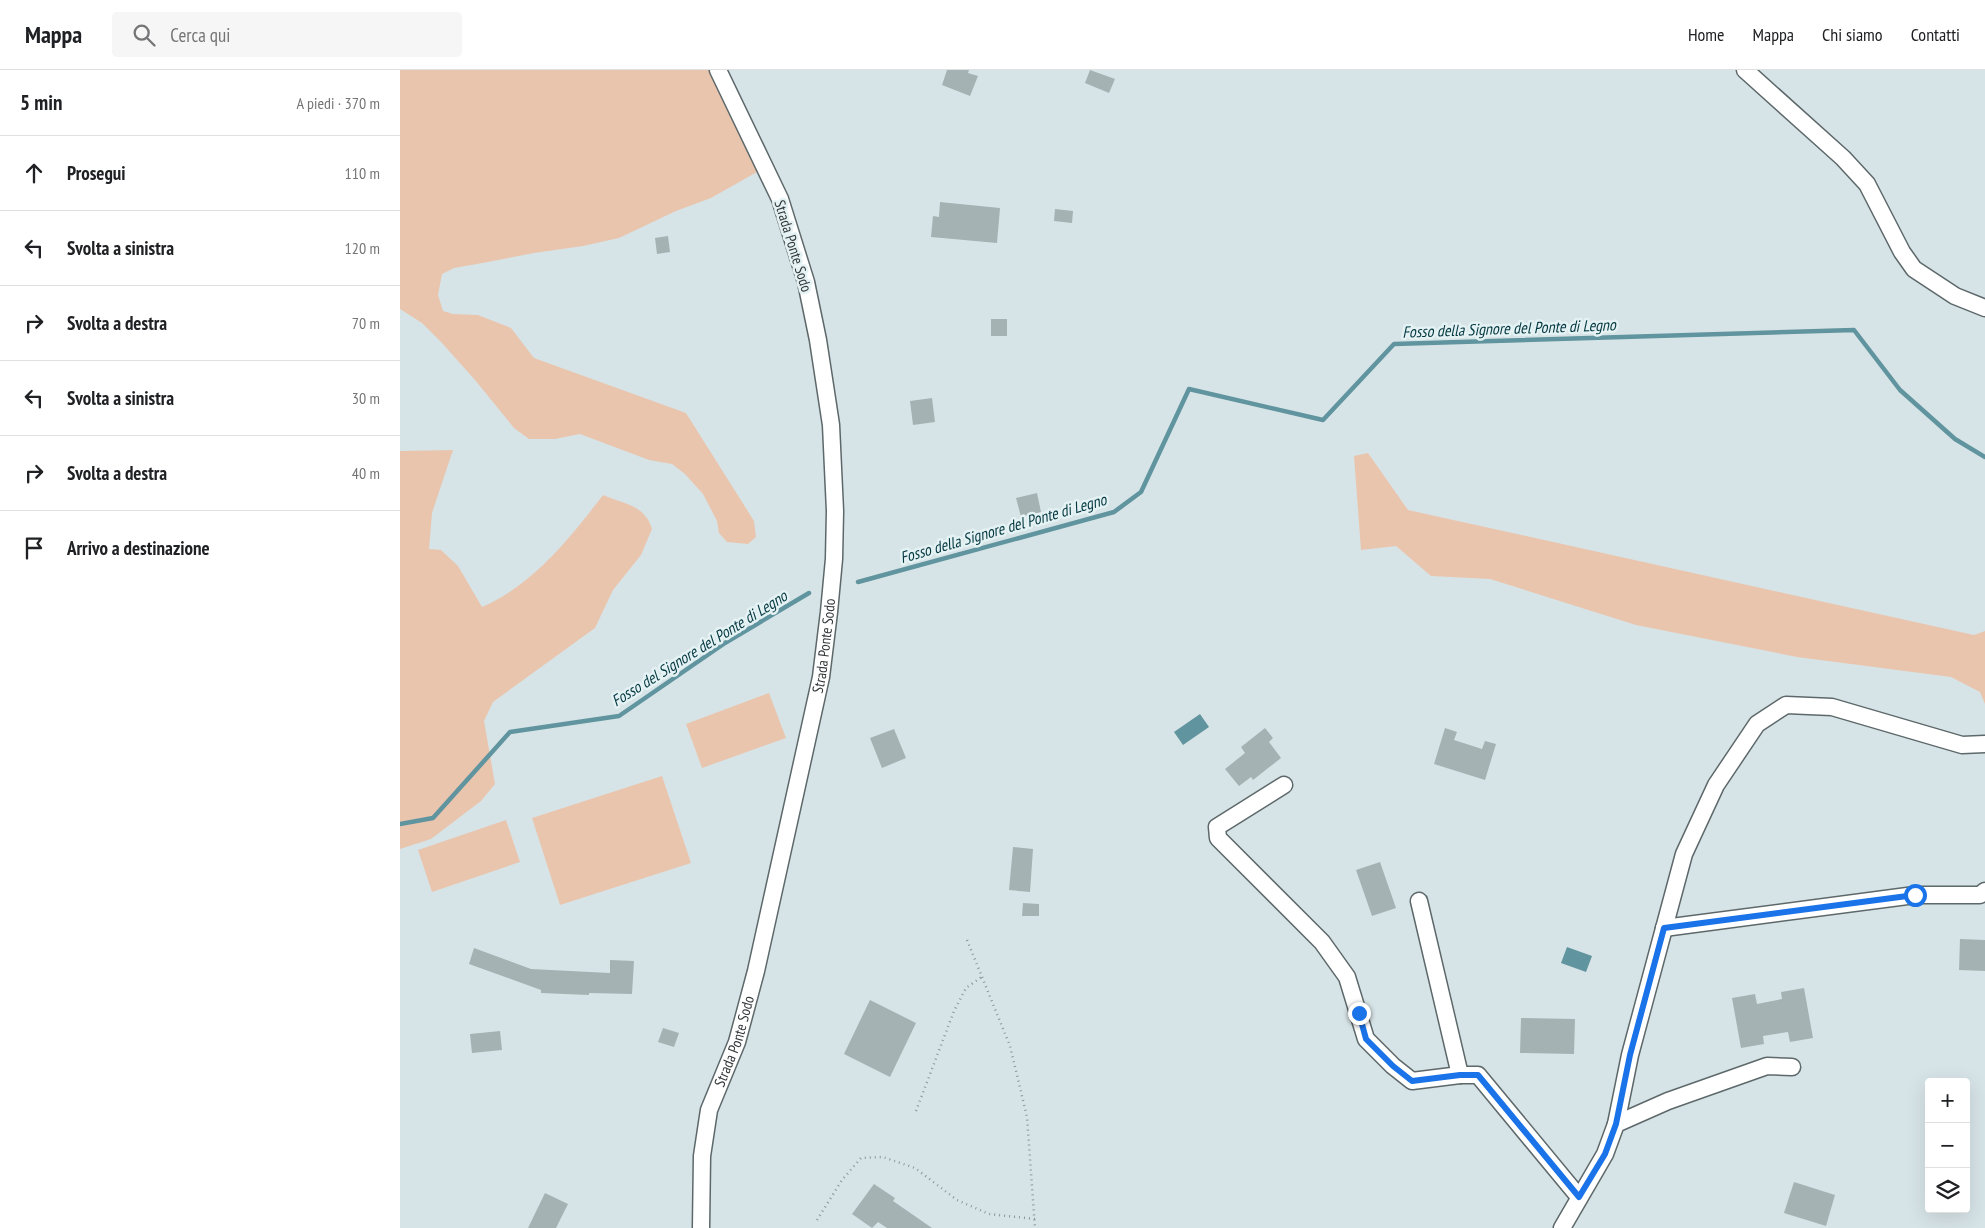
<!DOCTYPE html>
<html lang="it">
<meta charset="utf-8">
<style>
:root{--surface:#fff;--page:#f6f6f6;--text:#202124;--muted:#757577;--line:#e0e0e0}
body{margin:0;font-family:"PT Sans Narrow",sans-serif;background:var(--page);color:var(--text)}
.controls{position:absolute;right:15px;bottom:15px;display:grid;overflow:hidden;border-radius:5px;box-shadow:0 5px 20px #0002}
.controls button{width:45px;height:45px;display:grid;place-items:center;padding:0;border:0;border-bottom:1px solid var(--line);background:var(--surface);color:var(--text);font:25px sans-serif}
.stop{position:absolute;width:15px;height:15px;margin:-11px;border:4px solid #1a73e8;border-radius:50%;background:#fff}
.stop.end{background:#1a73e8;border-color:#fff;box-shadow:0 1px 5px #0008}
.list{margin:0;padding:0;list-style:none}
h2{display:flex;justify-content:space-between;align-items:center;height:65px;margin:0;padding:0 20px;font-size:21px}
h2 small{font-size:16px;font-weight:400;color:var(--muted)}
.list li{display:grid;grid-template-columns:32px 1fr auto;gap:15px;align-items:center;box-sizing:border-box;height:75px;padding:0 20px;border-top:1px solid var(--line)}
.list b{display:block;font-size:19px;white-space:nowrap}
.list em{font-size:16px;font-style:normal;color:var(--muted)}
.icon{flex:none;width:28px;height:28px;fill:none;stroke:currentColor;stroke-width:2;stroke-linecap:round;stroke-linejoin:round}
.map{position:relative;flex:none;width:1585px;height:1158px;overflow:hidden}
header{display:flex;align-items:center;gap:30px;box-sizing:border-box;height:70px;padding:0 25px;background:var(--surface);border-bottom:1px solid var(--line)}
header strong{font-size:24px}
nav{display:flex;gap:28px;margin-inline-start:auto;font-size:18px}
.search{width:350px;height:45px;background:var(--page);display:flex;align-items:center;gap:12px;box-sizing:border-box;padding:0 18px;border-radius:5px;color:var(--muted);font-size:19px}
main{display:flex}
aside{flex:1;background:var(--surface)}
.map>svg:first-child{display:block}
.green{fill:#e9c5ae}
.water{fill:#60949f}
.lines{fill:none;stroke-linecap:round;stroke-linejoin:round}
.stream{stroke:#60949f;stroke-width:4.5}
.building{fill:#a5b2b4}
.street-casing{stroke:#5d686a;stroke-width:19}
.path{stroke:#8d9799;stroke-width:2.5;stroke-dasharray:1 4;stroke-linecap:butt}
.street{stroke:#fff;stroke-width:16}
.route{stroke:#1a73e8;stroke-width:6}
.labels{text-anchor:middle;stroke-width:5;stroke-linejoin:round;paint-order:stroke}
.street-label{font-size:15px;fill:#323738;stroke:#e5f2f4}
.water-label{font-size:16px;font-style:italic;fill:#033840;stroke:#e5f2f4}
</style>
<header>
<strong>Mappa</strong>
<div class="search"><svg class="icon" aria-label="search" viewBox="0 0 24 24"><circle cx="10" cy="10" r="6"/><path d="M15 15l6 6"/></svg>Cerca qui</div>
<nav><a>Home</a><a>Mappa</a><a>Chi siamo</a><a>Contatti</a></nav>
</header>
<main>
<aside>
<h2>5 min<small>A piedi · 370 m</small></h2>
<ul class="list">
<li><svg class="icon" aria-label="ahead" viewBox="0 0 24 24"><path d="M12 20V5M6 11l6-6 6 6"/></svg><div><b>Prosegui</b></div><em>110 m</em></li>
<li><svg class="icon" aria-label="left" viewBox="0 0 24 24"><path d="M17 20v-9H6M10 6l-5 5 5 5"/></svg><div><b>Svolta a sinistra</b></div><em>120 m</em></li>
<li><svg class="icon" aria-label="right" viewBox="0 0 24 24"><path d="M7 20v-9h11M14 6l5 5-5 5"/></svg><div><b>Svolta a destra</b></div><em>70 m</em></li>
<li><svg class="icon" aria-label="left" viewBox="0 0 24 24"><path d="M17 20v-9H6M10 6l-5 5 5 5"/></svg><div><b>Svolta a sinistra</b></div><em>30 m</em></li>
<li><svg class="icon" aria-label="right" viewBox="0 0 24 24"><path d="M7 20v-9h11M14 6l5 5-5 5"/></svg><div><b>Svolta a destra</b></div><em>40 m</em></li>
<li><svg class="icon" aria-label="arrive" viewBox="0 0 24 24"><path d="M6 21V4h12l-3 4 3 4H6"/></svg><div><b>Arrivo a destinazione</b></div></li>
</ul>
</aside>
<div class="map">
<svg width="1585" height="1158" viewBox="0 0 1585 1158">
<rect width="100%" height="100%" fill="#d7e4e7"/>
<!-- green -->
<g class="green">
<path d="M0,0H309L357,102L311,128L276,141L219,168L183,176L134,183L77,194L54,198L42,204L38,225L43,241L53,244L78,245L111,258L134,288L286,343L354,451L356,467L348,474L327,472L319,463L317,451L303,424L285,404L272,394L249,390L180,364L155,369H129L114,358L75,310L42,273L22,253L0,239Z"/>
<path d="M53,380L32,443L29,479L41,480L58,496L82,537C133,515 170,468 203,425C224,434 245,435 252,459L241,485L213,520L195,558L93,632L84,651L95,714L81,731L31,769L0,779V381Z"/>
<path d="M968,383L1008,440L1574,565L1585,561V634L1580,622L1551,607L1397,587L1236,555L1090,509L1031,506L996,476L961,480L954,386Z"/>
<path d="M369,623L386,668L302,698L286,654Z"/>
<path d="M262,706L291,793L160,835L132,748Z"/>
<path d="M106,750L120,792L32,822L18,780Z"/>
</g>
<!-- water -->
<g class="water">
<path d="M800,644L809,657L783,675L774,662Z"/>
<path d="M1167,877L1192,886L1186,902L1161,893Z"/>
</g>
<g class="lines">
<!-- stream -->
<g class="stream">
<path d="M458,512L714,442L741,422L789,319L923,350L994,274L1454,260L1500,320L1555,369L1585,387"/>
<path d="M0,754L33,748L110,662L219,646L325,573L409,523"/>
</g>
</g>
<!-- building -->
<g class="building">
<path d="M547,0H569L568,3L578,6L570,26L542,15Z"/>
<path d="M690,0L715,9L709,23L685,13Z"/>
<path d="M540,132L600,138L597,173L531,167L533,146L539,147Z"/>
<path d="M655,139L673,141L672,153L654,151Z"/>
<path d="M268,166L270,182L257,184L255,168Z"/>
<rect x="591" y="249" width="16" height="17"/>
<path d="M532,328L535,352L513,355L510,331Z"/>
<path d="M637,423L641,442L621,447L616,428Z"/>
<path d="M865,658L873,668L869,672L881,688L853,710L851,707L839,716L825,699L845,683L841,677Z"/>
<path d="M1045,658L1057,662L1054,670L1082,679L1085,671L1096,674L1085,710L1034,694Z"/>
<path d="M494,659L506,688L482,698L470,668Z"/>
<path d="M613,777L633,779L630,822L609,820Z"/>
<path d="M980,792L996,838L972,846L956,800Z"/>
<path d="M623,833L639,834V846H622Z"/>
<path d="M1560,869L1585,870V901L1559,900Z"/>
<path d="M74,878L131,899L210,903V890L234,891L232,924L189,923V925L141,923V920L69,894Z"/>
<path d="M1404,918L1413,968L1390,972L1388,962L1363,966L1364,974L1341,978L1332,928L1355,924L1357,934L1382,929L1381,922Z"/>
<path d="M470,930L516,953L490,1007L444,984Z"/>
<path d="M1121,948L1175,949L1174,984L1120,983Z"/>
<path d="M263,958L279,963L274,977L258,972Z"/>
<path d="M100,961L102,980L72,983L70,964Z"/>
<path d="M1394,1112L1435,1125L1426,1156L1384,1143Z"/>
<path d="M474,1114L495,1128L493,1131L532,1158H487L478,1152L472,1158L452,1144Z"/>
<path d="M145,1123L168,1134L156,1158H128Z"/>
</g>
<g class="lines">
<defs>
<g id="street">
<path d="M1345,0L1443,88L1467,114L1502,182L1514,199L1555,226L1585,238"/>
<path d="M884,715L817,757L818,768L922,872L947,907L966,969L993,996L1012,1011L1060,1005H1078L1179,1127"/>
<path d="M1019,831L1060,1005"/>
<path d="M1264,858L1515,825H1580L1585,821"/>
<path d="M1216,1054L1230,985L1284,784L1316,715L1357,654L1386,635L1432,637L1562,675L1585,674"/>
<path id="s1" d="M301,1158L302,1086L309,1040L337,972L356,901L421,607L429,542L434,489L435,441L431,355L418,270L406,212L380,129L318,0"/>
<path d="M1162,1158L1205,1084L1216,1054L1268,1031L1367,996L1392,997"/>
</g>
</defs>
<!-- street casing -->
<use href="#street" class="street-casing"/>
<!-- path -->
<g class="path">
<path d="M567,870L610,976L627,1047L635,1158"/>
<path d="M516,1041L554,941L566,918L583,906"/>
<path d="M417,1150L442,1110L461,1088L483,1087L515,1098L557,1130L589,1144L635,1149"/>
</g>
<!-- street -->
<use href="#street" class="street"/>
</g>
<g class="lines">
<!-- route -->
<path class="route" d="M959,943L966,969L993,996L1012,1011L1060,1005H1078L1179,1127L1205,1084L1216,1054L1230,985L1264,858L1515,825"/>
</g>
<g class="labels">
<!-- street labels -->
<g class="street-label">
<text transform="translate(393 176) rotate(73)" y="5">Strada Ponte Sodo</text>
<text dy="5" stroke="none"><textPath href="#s1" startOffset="598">Strada Ponte Sodo</textPath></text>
<text dy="5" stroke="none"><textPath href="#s1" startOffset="192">Strada Ponte Sodo</textPath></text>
</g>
<!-- water labels -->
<g class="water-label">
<text transform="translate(1109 258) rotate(-2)" y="6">Fosso della Signore del Ponte di Legno</text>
<text transform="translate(603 458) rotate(-16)" y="6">Fosso della Signore del Ponte di Legno</text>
<text transform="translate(299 578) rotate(-32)" y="6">Fosso del Signore del Ponte di Legno</text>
</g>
</g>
</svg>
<div class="controls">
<button>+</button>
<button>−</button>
<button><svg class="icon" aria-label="layers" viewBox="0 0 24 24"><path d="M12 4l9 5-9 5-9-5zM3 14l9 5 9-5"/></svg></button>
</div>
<div class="stop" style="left:1515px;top:825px"></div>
<div class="stop end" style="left:959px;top:943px"></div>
</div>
</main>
